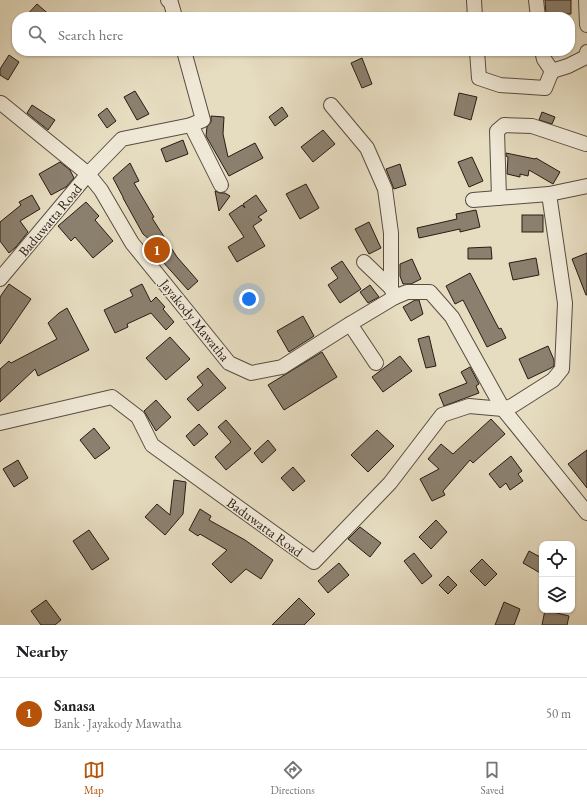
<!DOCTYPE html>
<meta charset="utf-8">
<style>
:root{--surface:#fff;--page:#f2f2f2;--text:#202124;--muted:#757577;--line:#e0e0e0;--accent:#b45309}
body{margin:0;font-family:"EB Garamond",serif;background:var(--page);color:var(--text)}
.controls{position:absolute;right:12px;bottom:12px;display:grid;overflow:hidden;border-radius:8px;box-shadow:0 1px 3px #0004}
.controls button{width:36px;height:36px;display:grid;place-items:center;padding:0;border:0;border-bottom:1px solid var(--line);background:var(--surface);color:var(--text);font:20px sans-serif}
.you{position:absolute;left:249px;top:299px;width:14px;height:14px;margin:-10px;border:3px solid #fff;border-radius:50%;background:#1a73e8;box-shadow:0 0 0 6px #1a73e833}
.badge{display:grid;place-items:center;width:26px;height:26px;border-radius:50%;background:var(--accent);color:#fff;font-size:13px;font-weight:700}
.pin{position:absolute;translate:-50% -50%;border:2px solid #fff;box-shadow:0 1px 4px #0006}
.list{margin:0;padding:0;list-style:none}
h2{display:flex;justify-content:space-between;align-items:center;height:52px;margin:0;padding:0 16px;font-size:17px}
h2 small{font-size:13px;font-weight:400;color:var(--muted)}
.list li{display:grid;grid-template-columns:26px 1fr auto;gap:12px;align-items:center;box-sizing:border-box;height:72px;padding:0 16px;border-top:1px solid var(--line)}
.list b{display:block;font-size:15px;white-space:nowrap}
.list p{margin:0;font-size:13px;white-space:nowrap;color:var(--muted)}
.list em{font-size:13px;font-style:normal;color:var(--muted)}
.icon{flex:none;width:22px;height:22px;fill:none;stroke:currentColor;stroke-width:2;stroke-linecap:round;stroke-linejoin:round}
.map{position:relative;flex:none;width:587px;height:625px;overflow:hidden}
.search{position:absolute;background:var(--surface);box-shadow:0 1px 3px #0004;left:12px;right:12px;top:12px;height:44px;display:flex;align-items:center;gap:10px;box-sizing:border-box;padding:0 14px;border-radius:16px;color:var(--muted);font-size:15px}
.sheet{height:124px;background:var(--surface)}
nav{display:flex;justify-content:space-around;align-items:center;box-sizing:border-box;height:56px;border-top:1px solid var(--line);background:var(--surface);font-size:11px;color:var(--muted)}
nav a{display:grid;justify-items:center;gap:2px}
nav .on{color:var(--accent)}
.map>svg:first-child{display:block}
.building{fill:#8b806e;stroke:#281c15}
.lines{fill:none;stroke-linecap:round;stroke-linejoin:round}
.minor-casing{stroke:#584c40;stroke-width:16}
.minor{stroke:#efe8d6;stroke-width:14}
.labels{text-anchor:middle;stroke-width:3;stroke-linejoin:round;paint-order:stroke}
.street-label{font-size:14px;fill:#281c15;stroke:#efe8d6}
</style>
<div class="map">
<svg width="587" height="625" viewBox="0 0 587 625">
<rect width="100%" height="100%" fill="#e6dcc0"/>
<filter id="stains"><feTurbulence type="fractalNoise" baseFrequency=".005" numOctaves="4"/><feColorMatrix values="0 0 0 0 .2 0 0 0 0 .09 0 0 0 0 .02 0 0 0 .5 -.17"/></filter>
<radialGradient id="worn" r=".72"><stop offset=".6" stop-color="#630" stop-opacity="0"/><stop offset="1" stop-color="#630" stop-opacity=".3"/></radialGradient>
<!-- building -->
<g class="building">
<path d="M545,0H571V14H546Z"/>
<path d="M37,4L52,17H25Z"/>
<path d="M9,55L19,62L8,80L0,75V69Z"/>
<path d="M362,58L372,84L362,88L351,63Z"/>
<path d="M135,91L149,114L137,120L124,97Z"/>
<path d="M459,93L477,97L471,120L454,115Z"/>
<path d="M32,105L55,120L48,130L27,113Z"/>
<path d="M282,107L288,116L275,126L269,117Z"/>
<path d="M107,108L116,121L107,128L98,115Z"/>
<path d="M542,112L555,117L552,124L539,120Z"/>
<path d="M211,116L224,117L223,134L228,157L255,143L263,158L229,176L206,136L207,127L211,122Z"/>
<path d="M323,130L335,144L313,162L301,147Z"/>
<path d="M183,140L188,154L166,162L161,149Z"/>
<path d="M506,153L535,159L536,158L560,172L553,184L529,170L528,176L520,174V177L507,174L508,157L506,156Z"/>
<path d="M472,157L483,181L469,187L458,162Z"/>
<path d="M60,162L70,170L74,178L66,187L51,195L39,174Z"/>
<path d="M130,163L139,181L134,183L154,217L152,218L177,257L198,281L188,290L163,262L160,264L144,244L150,240L143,234L123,198V197L113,178Z"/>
<path d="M400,164L406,185L394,189L386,169Z"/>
<path d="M306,184L319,208L300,219L286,194Z"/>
<path d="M215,191L220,193H225L230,196L219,211Z"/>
<path d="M32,195L40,209L20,221L28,232L16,247L9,253L0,241V222L21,205L19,202Z"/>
<path d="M256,195L267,211L258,217L262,220L253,226L265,246L237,262L228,247L244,237L229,214L242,205L245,208L243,204Z"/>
<path d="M86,202L99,216L95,220L113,241L93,258L75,237L71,241L58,226Z"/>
<path d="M476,210L480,227L460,232V229L419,238L417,228L457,219L456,214Z"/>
<rect x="522" y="215" width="21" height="17"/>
<path d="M369,222L381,248L369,254L355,229Z"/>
<path d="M491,247L492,259H468V248Z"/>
<path d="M587,253V295H586L572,259Z"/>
<path d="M536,258L539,275L513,280L509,263Z"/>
<path d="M412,259L421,279L411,284H403L400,276V264Z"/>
<path d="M342,261L361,289L340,303L328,285L338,278L331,268Z"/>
<path d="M470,273L499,329L501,328L506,338L487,347L463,300L455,304L446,286Z"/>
<path d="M9,284L31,299L0,344V297Z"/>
<path d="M142,284L151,302L156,297L165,307L163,309L174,322L166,330L151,313L127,324L128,327L115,333L104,310L133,296L130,290Z"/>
<path d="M370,285L379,297L368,303L360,292Z"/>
<path d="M415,300H419L423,314L411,321L403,307Z"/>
<path d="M67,308L89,350L38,376L35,369L0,402V369L9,361L11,363L57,339L48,323L59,313Z"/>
<path d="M303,316L314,336L289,352L277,331Z"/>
<path d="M429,336L436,366L426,368L418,339Z"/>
<path d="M170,337L190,359L166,380L146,358Z"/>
<path d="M548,346L554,360V366L551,368L528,379L519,359Z"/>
<path d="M322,352L337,377L284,410L268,385Z"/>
<path d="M400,356L412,371L383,392L372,377Z"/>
<path d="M470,367L479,384L476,386L479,393L444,406L439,394L467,383L461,372Z"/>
<path d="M208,368L226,388L198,411L187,399L203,385L197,377Z"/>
<path d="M156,400L171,417L156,431L144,411Z"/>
<path d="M491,419L505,434L473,463L470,460L443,491L445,495L432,501L420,479L439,469L428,459L441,444L453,454Z"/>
<path d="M226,420L251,449L226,470L215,457L231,442L218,427Z"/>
<path d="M199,424L208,434L194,446L186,436Z"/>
<path d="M94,428L110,448L95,459L80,440Z"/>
<path d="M377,430L394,446L368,472L351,455Z"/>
<path d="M268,440L276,450L262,463L254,453Z"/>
<path d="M587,450V488L568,464Z"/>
<path d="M511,456L522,471L518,474L523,481L510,490L506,483L500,488L489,474Z"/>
<path d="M18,460L28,478L14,487L3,469Z"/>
<path d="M293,467L305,481L293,491L281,478Z"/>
<path d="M174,480L186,482L183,514L165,535L145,517L157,504L170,515Z"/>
<path d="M200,509L211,516L209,520L245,540L273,560L261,579L246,569L231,583L212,564L227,550L200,534L198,536L189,530Z"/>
<path d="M436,520L447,532L431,549L419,537Z"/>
<path d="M360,527L381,543L370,557L348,539Z"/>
<path d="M89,530L109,559L92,570L73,541Z"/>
<path d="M529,551L542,558V574L523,563Z"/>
<path d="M414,553L432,576L422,584L404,561Z"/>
<path d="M482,559L497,574L485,586L470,571Z"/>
<path d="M339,563L349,575L328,593L318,581Z"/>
<path d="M448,576L457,585L448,594L439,585Z"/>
<path d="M299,598L315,614L304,625H272Z"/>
<path d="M46,600L61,620L55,625H41L31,611Z"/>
<path d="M504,602L520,609L514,625H495Z"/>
<path d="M545,610L569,616L567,625H542Z"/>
</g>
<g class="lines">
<defs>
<g id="minor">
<path d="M168,0L171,3L175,17"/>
<path d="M474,0L475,17"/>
<path d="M536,0L538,17"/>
<path d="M586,0L587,25"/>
<path d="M477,51L479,78L500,85L545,88L552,71L544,59L542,51"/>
<path d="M552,71L568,66L586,57L587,52"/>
<path d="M1,103L88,174L101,190L132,243L229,363L251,373L282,367L350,324L395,297L391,288V233L385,189L367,148L331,105"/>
<path d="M191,125L221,185"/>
<path d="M587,186L549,194L565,303L562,369L553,380L512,406L503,409L587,513"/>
<path d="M499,198L497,131L504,125L532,126L586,144"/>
<path d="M473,200L549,194"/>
<path d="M364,262L391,288"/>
<path d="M0,279L88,174L122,139L191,125L203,120L184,51"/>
<path d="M395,297L407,292H430L452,317L503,409"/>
<path d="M350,324L376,363"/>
<path d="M0,423L112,397L138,417L152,445L314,562L390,483L442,415L469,406L503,409"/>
</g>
</defs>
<!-- minor casing -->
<use href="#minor" class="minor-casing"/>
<!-- minor -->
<use href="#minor" class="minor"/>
</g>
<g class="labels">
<!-- street labels -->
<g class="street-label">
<text transform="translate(50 220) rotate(-50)" y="5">Baduwatta Road</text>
<text transform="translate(195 320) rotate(51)" y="5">Jayakody Mawatha</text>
<text transform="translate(265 527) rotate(36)" y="5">Baduwatta Road</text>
</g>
</g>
<rect width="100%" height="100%" filter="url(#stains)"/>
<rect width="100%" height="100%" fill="url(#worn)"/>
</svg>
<div class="controls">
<button><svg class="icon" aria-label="locate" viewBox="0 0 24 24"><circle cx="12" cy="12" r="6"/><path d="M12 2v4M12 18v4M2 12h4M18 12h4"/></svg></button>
<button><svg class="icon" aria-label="layers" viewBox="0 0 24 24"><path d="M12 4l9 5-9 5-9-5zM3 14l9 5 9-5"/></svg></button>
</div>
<div class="you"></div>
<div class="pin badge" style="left:157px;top:250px">1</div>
<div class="search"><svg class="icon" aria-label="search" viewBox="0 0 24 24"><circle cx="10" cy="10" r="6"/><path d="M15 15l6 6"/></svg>Search here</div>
</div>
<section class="sheet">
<h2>Nearby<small></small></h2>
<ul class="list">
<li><span class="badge">1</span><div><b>Sanasa</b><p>Bank · Jayakody Mawatha</p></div><em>50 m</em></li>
</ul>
</section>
<nav>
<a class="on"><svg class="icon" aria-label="map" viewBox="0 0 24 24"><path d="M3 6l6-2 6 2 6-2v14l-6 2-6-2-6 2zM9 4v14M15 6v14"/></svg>Map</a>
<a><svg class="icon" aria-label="directions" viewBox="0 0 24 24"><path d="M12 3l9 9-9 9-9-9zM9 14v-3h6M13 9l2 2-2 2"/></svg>Directions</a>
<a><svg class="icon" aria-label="saved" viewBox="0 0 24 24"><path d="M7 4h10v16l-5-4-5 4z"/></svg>Saved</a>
</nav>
